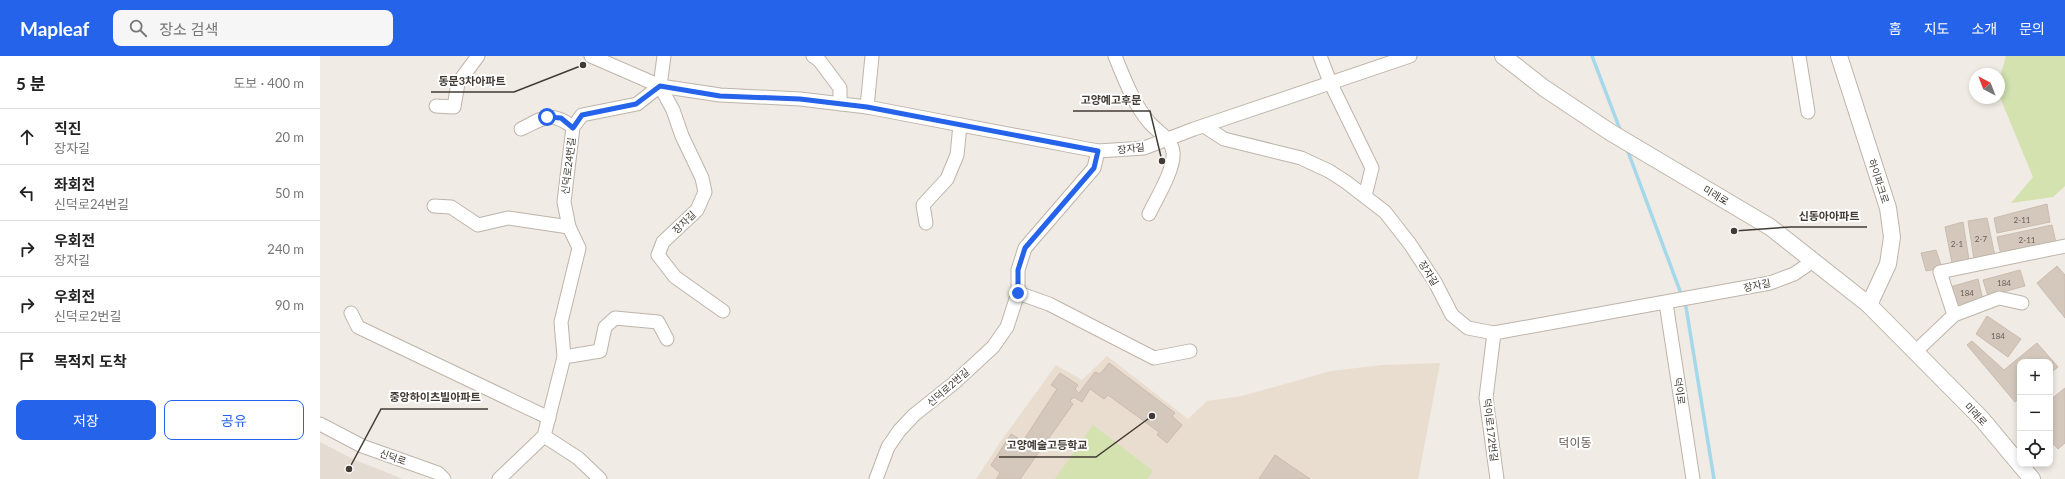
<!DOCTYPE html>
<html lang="ko">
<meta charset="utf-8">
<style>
:root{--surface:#fff;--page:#f6f6f6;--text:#222;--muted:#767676;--line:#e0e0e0;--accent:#2563eb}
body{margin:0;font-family:Lato,"Noto Sans KR",sans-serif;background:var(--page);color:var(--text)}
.controls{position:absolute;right:12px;bottom:12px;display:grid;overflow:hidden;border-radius:8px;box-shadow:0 2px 6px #0003}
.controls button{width:36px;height:36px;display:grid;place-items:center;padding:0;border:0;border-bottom:1px solid var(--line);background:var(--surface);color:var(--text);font:20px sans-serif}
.compass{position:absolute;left:1649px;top:12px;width:36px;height:36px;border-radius:50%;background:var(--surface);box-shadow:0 2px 6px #0003;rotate:318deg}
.stop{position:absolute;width:12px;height:12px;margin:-9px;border:3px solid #2563eb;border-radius:50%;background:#fff}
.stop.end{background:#2563eb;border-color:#fff;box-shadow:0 1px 4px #0008}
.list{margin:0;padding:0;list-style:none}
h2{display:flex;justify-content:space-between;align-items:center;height:52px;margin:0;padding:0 16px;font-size:17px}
h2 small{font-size:13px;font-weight:400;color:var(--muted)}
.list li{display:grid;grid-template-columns:26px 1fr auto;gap:12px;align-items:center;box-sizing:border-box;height:56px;padding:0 16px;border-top:1px solid var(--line)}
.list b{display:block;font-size:15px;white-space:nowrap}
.list p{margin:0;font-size:13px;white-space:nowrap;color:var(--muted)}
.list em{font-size:13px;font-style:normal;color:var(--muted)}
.actions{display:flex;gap:8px;padding:12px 16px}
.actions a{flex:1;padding:9px 0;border:1px solid var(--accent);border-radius:8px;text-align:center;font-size:14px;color:var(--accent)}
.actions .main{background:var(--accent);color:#fff}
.icon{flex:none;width:22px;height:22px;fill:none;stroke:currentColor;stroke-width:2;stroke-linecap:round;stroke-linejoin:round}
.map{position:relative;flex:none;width:1745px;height:423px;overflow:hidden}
header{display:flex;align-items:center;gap:24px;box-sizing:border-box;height:56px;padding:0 20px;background:var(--accent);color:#fff}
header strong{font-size:19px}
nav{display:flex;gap:22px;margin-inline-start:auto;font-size:14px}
.search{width:280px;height:36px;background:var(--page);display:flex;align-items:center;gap:10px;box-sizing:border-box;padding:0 14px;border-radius:8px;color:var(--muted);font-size:15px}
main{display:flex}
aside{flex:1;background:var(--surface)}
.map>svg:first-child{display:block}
.residential{fill:#e4dcd2}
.education{fill:#e9ddcf}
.green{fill:#d3e2af}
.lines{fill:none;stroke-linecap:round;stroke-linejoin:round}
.stream{stroke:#a4d8ea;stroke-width:3.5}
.building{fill:#d4c8bd;stroke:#cbbbae}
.minor-casing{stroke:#beb4aa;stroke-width:15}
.tertiary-casing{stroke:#beb4aa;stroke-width:18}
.minor{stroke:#fff;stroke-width:13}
.tertiary{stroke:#fff;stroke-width:16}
.route{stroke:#2563eb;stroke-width:5}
.labels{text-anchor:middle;stroke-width:4;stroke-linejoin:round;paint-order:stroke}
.number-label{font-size:8px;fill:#665e56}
.street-label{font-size:10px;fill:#423b34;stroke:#fff}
.quarter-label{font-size:12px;fill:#64574d;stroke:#fff}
.leader{fill:none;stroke:#423b34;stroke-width:1.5}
.callout-dot{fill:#423b34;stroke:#fff;stroke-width:1.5}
.callout-label{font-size:11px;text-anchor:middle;font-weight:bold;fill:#423b34;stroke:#fff;stroke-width:4;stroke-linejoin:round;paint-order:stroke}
</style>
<header>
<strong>Mapleaf</strong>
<div class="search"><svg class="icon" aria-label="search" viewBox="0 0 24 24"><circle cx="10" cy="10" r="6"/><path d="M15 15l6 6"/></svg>장소 검색</div>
<nav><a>홈</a><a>지도</a><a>소개</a><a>문의</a></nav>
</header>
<main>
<aside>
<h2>5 분<small>도보 · 400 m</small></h2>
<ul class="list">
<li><svg class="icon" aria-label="ahead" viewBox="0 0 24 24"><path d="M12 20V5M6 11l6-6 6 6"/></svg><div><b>직진</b><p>장자길</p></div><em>20 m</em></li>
<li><svg class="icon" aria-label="left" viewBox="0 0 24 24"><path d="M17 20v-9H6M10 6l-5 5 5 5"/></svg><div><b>좌회전</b><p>신덕로24번길</p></div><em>50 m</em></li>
<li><svg class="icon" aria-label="right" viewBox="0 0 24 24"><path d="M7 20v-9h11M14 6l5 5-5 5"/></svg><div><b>우회전</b><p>장자길</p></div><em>240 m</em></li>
<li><svg class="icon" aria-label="right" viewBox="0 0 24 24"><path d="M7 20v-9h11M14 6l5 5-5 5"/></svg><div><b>우회전</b><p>신덕로2번길</p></div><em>90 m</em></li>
<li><svg class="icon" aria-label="arrive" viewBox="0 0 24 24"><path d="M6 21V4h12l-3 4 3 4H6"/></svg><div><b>목적지 도착</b></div></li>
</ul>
<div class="actions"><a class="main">저장</a><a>공유</a></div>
</aside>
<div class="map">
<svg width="1745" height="423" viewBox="0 0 1745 423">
<rect width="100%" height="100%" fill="#f0ebe4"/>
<!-- residential -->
<path class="residential" d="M0,386L33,403L83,423H0Z"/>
<!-- education -->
<path class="education" d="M787,300L868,363L887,345L922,340L1011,315L1062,309L1120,307L1098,423H656L681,385L736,309L762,324Z"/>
<!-- green -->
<g class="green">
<path d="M1686,0H1745V130L1733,141L1691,147L1713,121L1679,39V24Z"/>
<path d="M773,369L833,415L827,423H735Z"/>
</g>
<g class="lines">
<!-- stream -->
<g class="stream">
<path d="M1272,0L1301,76"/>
<path d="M1307,93L1366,251L1394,423"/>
</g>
</g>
<!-- building -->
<g class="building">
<path d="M1727,148L1730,166L1677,177L1674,162Z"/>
<path d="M1667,162L1675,200L1654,203L1648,165Z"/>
<path d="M1643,166L1649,204L1632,207L1625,171Z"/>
<path d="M1732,169L1736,187L1681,199L1677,181Z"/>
<path d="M1616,194L1622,212L1606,215L1601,197Z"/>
<path d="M1737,210L1745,219V262L1717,227Z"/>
<path d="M1700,214L1705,230L1668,240L1663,224Z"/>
<path d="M1658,223L1663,244L1637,251L1630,231Z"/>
<path d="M1667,260L1701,283L1688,301L1656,278Z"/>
<path d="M1652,285L1684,314L1717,287L1738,311L1730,317V306H1700V342L1695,346L1647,289Z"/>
<path d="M789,307L855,357L852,360L862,369L847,387L837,379L839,376L788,339L784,343L770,333L762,346L754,341L750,345L753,348L700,423H676L680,417L671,409L691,378L703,385L737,333L731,329L740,317L758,329L755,333L759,337L775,316L780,318Z"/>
<path d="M1745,332V387L1738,393L1730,384V344Z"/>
<path d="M955,399L990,423H939Z"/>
</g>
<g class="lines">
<defs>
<g id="minor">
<path d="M271,0L340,30L400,39L480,43L547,51L778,95L824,92L874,73L1090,0"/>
<path d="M344,0L340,30L353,54L362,80L382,122L385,136L377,154L343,186L338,199L355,221L403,255"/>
<path d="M493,0L499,4L520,32V48"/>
<path d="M795,0C804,22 813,47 829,66C837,76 851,81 853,96C855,113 836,143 829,158"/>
<path d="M1000,0L1010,26L1052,112L1045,140"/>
<path d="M1479,0L1488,56"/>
<path d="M116,50L134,51L138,27L158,0"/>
<path d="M547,51L552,0"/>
<path d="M884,70L904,83L981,102L1009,115L1026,126L1065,156L1090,188L1115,226L1132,259L1148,272L1174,277L1450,227L1474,218L1493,205"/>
<path d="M201,73C224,62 230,54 253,71"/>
<path d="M114,150L131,151L158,169L188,162L249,171"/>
<path d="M606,167L603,149L627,123L637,99L640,69"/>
<path d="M698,237L729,248L834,302L870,295"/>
<path d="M1346,247L1373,423"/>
<path d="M31,257L38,271L229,362"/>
<path d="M1634,259L1620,216L1745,190"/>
<path d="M1174,277L1166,342L1177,423"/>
<path d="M1595,296L1634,259L1679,242L1702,247"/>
<path d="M244,301L280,295L285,271L295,262L338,266L347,283"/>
<path d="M0,368L42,390L118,417L124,423"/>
<path d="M224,380L258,402L280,423"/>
<path d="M179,423L224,380L244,301L241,266L259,192L249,171L244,146L253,71L262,59L317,48L340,30"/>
<path d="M556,423L568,391L579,375L594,359L634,327L673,291L687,271L698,237V214L705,192L774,112L778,95"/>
</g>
<g id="tertiary">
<path d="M1183,0L1224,32L1290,76L1450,171L1549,249L1661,362L1712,423"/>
<path d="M1519,0L1568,152L1572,181L1568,208L1549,249"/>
</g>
</defs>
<!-- minor casing -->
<use href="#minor" class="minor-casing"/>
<!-- tertiary casing -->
<use href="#tertiary" class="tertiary-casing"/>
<!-- minor -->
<use href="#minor" class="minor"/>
<!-- tertiary -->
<use href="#tertiary" class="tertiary"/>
</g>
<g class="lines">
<!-- route -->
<path class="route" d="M227,61L241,62L253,72L262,59L316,48L340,30L400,40L480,43L547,51L778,95L774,112L705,192L698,214V237"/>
</g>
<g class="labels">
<!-- number labels -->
<g class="number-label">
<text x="1702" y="167">2-11</text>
<text x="1661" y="186">2-7</text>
<text x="1707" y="187">2-11</text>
<text x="1637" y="191">2-1</text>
<text x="1684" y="230">184</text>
<text x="1647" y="240">184</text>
<text x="1678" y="283">184</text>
</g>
<!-- street labels -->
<g class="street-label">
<text transform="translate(811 92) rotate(-7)" y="4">장자길</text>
<text transform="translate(248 110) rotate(-83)" y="4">신덕로24번길</text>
<text transform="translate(1559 125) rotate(72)" y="4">하이파크로</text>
<text transform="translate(1396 139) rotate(31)" y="4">미래로</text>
<text transform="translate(364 166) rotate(-44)" y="4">장자길</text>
<text transform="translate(1109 217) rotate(58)" y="4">장자길</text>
<text transform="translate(1437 229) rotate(-12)" y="4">장자길</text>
<text transform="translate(628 331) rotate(-41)" y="4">신덕로2번길</text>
<text transform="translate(1360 335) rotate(82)" y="4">덕이로</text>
<text transform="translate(1656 358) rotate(47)" y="4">미래로</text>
<text transform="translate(1171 374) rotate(83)" y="4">덕이로172번길</text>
<text transform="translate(73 401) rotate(19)" y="4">신덕로</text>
</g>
<!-- quarter labels -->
<g class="quarter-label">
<text x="1255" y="391">덕이동</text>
</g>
</g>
<!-- callouts -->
<path class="leader" d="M263 9L194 36H111M842 105L830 55H753M1414 175L1470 171H1547M29 413L61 353H168M832 360L776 401H679"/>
<g class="callout-dot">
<circle cx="263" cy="9" r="4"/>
<circle cx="842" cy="105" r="4"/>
<circle cx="1414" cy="175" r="4"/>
<circle cx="29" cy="413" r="4"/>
<circle cx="832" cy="360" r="4"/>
</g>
<g class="callout-label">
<text x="152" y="29">동문3차아파트</text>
<text x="791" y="48">고양예고후문</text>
<text x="1509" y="164">신동아아파트</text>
<text x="115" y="345">중앙하이츠빌아파트</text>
<text x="727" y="393">고양예술고등학교</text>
</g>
</svg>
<div class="controls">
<button>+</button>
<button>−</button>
<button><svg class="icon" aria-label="locate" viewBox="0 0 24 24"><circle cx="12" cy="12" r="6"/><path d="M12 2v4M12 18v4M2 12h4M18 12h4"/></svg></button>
</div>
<svg class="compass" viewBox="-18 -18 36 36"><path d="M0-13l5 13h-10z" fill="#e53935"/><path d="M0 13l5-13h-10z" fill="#767676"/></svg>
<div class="stop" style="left:227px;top:61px"></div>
<div class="stop end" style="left:698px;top:237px"></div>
</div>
</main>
